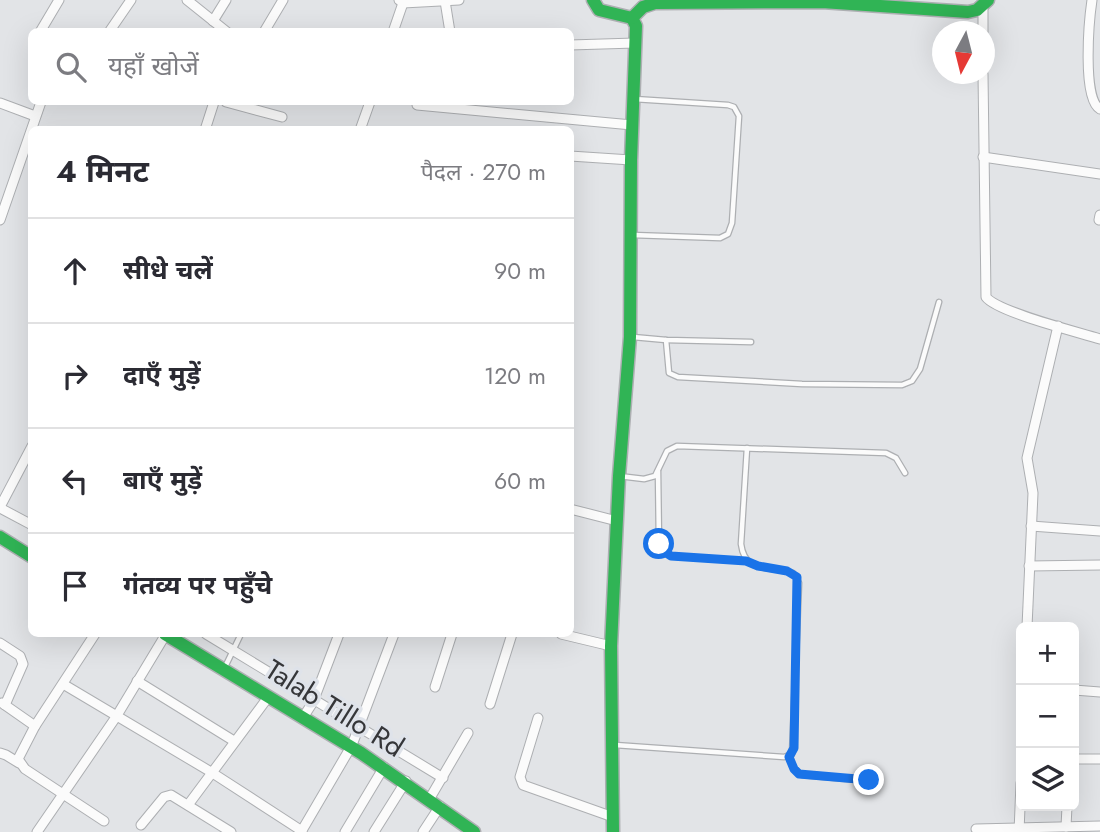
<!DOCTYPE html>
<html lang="hi">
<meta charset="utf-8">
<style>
:root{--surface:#fff;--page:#f2f2f3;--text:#2b2b33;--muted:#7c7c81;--line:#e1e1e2}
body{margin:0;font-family:Jost,"Noto Sans Devanagari",sans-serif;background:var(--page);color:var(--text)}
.controls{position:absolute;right:21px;bottom:21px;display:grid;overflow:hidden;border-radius:10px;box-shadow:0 7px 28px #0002}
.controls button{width:63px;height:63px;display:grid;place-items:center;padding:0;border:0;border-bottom:2px solid var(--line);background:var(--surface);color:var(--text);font:35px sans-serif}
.compass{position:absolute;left:932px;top:21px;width:63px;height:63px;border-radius:50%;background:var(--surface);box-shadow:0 7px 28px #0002;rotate:187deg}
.stop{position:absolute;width:21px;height:21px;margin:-16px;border:5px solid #1a73e8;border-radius:50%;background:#fff}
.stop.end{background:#1a73e8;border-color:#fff;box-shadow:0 2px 7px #0008}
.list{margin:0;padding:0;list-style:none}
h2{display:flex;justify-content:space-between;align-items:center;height:91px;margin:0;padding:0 28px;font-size:30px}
h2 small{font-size:23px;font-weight:400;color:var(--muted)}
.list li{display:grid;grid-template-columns:46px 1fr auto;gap:21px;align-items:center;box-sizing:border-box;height:105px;padding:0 28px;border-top:2px solid var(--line)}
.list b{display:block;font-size:26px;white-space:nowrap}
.list em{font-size:23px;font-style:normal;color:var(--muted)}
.icon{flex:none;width:38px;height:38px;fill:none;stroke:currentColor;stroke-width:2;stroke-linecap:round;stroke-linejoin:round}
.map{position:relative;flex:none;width:1100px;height:832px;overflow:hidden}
.search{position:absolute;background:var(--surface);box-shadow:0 7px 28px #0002;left:28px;top:28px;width:546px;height:77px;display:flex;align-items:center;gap:18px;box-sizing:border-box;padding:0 24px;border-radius:10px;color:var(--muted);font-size:26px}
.panel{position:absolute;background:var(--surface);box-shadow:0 7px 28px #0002;left:28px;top:126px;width:546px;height:511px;border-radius:10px}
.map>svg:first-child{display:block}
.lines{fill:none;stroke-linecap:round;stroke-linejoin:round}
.lane-casing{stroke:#adafb2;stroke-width:7}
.street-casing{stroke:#adafb2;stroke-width:11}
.fast-casing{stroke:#adafb2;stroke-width:15}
.lane{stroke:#fbfbfb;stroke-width:4.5}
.street{stroke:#fbfbfb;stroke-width:9}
.fast{stroke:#30b455;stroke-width:12}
.route{stroke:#1a73e8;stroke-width:9}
.labels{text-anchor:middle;stroke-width:7;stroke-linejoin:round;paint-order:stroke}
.street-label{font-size:28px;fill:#353639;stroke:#dfe3ea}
</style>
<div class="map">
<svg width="1100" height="832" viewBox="0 0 1100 832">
<rect width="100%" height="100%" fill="#e2e4e7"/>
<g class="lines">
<defs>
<g id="lane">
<path d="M632,235L720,238L728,234L732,223L739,116L734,107L728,105L634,99"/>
<path d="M633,337L666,340L751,342"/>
<path d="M666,340L669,373L678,377L802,384L902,385L912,381L920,369L939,302"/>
<path d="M658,471L659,544L662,550L671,556L746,561"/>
<path d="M619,476L644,479L655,476L667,451L677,446L886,453L896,458L905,473"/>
<path d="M225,667L241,634"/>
<path d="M615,745L784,757L792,754L799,583L793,573C770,565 745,575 741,544L747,448"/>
<path d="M789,757L794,769L802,775L869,781"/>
</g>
<g id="street">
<path d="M187,0L227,32"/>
<path d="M399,0L403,3L459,0"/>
<path d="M1092,0C1089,20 1082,99 1100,109"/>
<path d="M445,1L450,32"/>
<path d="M213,21L226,0"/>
<path d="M40,32L59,0"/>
<path d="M109,32L131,0"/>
<path d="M264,32L283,0"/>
<path d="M393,32L403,3"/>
<path d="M983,32V7"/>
<path d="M570,45L635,43"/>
<path d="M983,74L986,297C997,312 1078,332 1100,339"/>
<path d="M226,102L282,117"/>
<path d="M0,103L35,116"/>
<path d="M417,105L632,125"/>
<path d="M205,130L214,102"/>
<path d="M360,130L370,102"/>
<path d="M570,156L631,160"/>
<path d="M983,157L1100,174"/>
<path d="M0,220L41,102"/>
<path d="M1099,220L1100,215"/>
<path d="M0,507L32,446"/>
<path d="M0,508L32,525"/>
<path d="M570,509L617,521"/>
<path d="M1031,526L1100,531"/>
<path d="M1029,566L1100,565"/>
<path d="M1027,627L1033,493L1027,458L1058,326"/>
<path d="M95,634L35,726L18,759L25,769L104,821"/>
<path d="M206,634L443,778"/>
<path d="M561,634L611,646"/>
<path d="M0,643L20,656L23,664L5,705"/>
<path d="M137,681L234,741"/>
<path d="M63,684L211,772L302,831"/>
<path d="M435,687L452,634"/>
<path d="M1074,690L1100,692"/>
<path d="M2,703L35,726"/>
<path d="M490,704L512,634"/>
<path d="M304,716L313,702L339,634"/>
<path d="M538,718L520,777L523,785L613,817"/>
<path d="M0,753L6,755L19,763"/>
<path d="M1074,759H1100"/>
<path d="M430,798L468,733"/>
<path d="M188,805L269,696"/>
<path d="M141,825L164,797L171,795L231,832"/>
<path d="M1066,827L1067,806"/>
<path d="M976,829L1100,826"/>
<path d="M37,832L116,717L166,634"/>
<path d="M301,832L352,745L394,634"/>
<path d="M345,832L384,767"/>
<path d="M374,832L406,781"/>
<path d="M423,832L440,806"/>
<path d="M1019,832L1021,783"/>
</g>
<g id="fast">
<path d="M593,0L599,10L632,18L636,26L631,160L630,337L619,476L611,646L613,832"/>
<path d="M632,18L643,7L655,3L822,2L968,12L977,10L988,0"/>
<path d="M0,537L32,557"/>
<path d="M165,634L361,753L474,832"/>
</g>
</defs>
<!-- lane casing -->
<use href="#lane" class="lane-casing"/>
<!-- street casing -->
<use href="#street" class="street-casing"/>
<!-- fast casing -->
<use href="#fast" class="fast-casing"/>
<!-- lane -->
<use href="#lane" class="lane"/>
<!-- street -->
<use href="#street" class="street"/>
<!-- fast -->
<use href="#fast" class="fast"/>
</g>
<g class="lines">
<!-- route -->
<path class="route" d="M659,544L662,550L671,556L746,561L758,566L787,571L797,577L794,748L789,757L794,769L799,774L869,780"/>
</g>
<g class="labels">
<!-- street labels -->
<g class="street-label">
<text transform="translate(335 708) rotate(32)" y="10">Talab Tillo Rd</text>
</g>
</g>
</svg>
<div class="controls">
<button>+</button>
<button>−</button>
<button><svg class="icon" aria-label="layers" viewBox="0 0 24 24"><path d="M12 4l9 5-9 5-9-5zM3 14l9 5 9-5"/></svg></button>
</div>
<svg class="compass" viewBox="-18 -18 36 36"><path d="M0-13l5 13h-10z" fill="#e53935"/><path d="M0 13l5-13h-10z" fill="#7c7c81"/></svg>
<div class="stop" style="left:659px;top:544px"></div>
<div class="stop end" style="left:869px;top:780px"></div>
<div class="search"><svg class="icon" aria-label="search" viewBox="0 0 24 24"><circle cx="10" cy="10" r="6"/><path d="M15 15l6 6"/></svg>यहाँ खोजें</div>
<section class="panel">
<h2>4 मिनट<small>पैदल · 270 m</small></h2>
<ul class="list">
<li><svg class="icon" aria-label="ahead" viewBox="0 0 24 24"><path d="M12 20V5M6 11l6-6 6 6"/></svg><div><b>सीधे चलें</b></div><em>90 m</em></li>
<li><svg class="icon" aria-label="right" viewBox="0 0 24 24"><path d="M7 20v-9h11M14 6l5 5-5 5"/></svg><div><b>दाएँ मुड़ें</b></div><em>120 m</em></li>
<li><svg class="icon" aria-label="left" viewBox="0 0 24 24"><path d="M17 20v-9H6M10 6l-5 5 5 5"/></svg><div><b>बाएँ मुड़ें</b></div><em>60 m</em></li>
<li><svg class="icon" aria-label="arrive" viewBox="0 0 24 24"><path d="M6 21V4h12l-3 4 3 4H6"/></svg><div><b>गंतव्य पर पहुँचे</b></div></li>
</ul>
</section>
</div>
